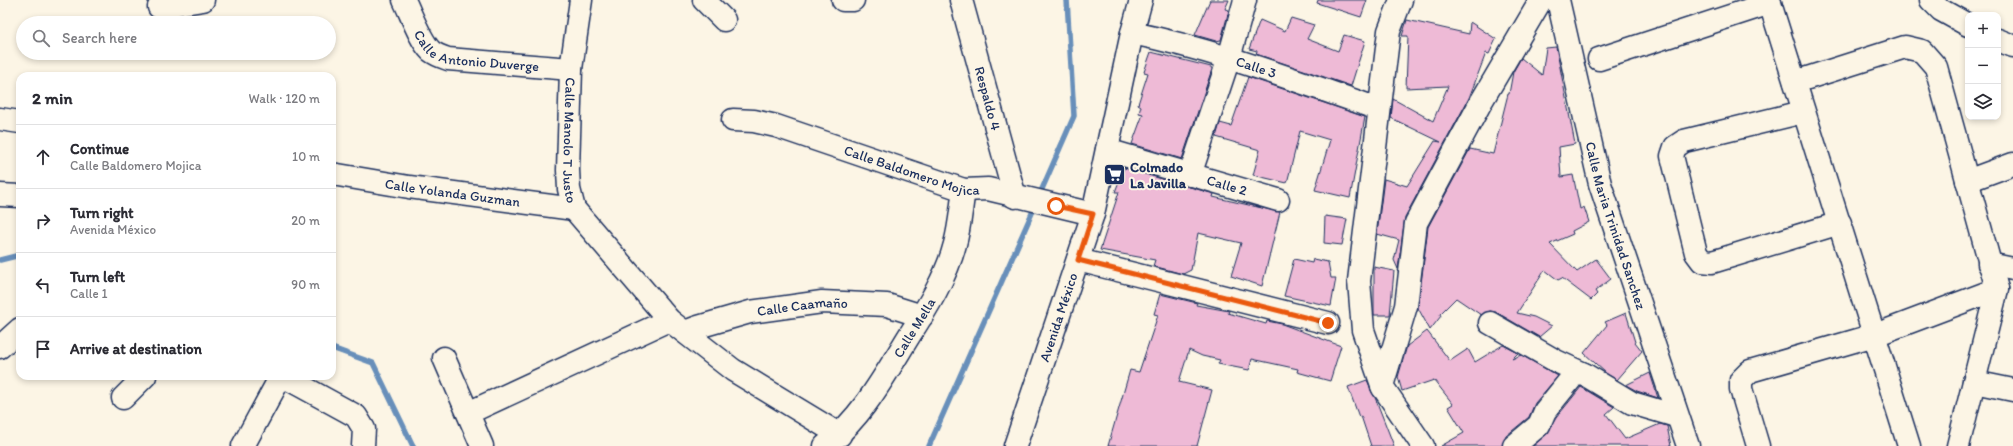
<!DOCTYPE html>
<meta charset="utf-8">
<style>
:root{--surface:#fff;--page:#f2f2f3;--text:#2b2b33;--muted:#7c7c81;--line:#e1e1e2}
body{margin:0;font-family:Itim,sans-serif;background:var(--page);color:var(--text)}
.controls{position:absolute;right:12px;top:12px;display:grid;overflow:hidden;border-radius:8px;box-shadow:0 2px 6px #0003}
.controls button{width:36px;height:36px;display:grid;place-items:center;padding:0;border:0;border-bottom:1px solid var(--line);background:var(--surface);color:var(--text);font:20px sans-serif}
.stop{position:absolute;width:12px;height:12px;margin:-9px;border:3px solid #ea580c;border-radius:50%;background:#fff}
.stop.end{background:#ea580c;border-color:#fff;box-shadow:0 1px 4px #0008}
.list{margin:0;padding:0;list-style:none}
h2{display:flex;justify-content:space-between;align-items:center;height:52px;margin:0;padding:0 16px;font-size:17px}
h2 small{font-size:13px;font-weight:400;color:var(--muted)}
.list li{display:grid;grid-template-columns:26px 1fr auto;gap:12px;align-items:center;box-sizing:border-box;height:64px;padding:0 16px;border-top:1px solid var(--line)}
.list b{display:block;font-size:15px;white-space:nowrap}
.list p{margin:0;font-size:13px;white-space:nowrap;color:var(--muted)}
.list em{font-size:13px;font-style:normal;color:var(--muted)}
.icon{flex:none;width:22px;height:22px;fill:none;stroke:currentColor;stroke-width:2;stroke-linecap:round;stroke-linejoin:round}
.map{position:relative;flex:none;width:2013px;height:446px;overflow:hidden}
.search{position:absolute;background:var(--surface);box-shadow:0 2px 6px #0003;left:16px;top:16px;width:320px;height:44px;display:flex;align-items:center;gap:10px;box-sizing:border-box;padding:0 14px;border-radius:22px;color:var(--muted);font-size:15px}
.panel{position:absolute;background:var(--surface);box-shadow:0 2px 6px #0003;left:16px;top:72px;width:320px;height:308px;border-radius:12px}
.map>svg:first-child{display:block}
.lines{fill:none;stroke-linecap:round;stroke-linejoin:round}
.stream{stroke:#678fba;stroke-width:5.5}
.building{fill:#eebad6;stroke:#1b2f5e}
.minor-casing{stroke:#1b2f5e;stroke-width:25}
.minor{stroke:#fcf5e5;stroke-width:22}
.route{stroke:#ea580c;stroke-width:5}
.labels{text-anchor:middle;stroke-width:4;stroke-linejoin:round;paint-order:stroke}
.street-label{font-size:14px;fill:#1b2f5e;stroke:#fcf5e5}
.poi-label{font-size:14px;font-weight:bold;fill:#1b2f5e;stroke:#fcf5e5;text-anchor:start}
</style>
<div class="map">
<svg width="2013" height="446" viewBox="0 0 2013 446">
<rect width="100%" height="100%" fill="#fcf5e5"/>
<filter id="ink" filterUnits="userSpaceOnUse"><feTurbulence type="fractalNoise" baseFrequency=".025" numOctaves="2"/><feDisplacementMap in="SourceGraphic" scale="8" xChannelSelector="R" yChannelSelector="G"/><feConvolveMatrix kernelMatrix="1 2 1 2 8 2 1 2 1" color-interpolation-filters="sRGB"/></filter>
<g filter="url(#ink)">
<g class="lines">
<!-- stream -->
<g class="stream">
<path d="M1039,196L1074,116L1067,0"/>
<path d="M0,260L20,255"/>
<path d="M332,348L373,363L413,446"/>
<path d="M929,446L1036,204"/>
</g>
</g>
<!-- building -->
<g class="building">
<path d="M1210,0H1229L1225,9L1229,10L1221,40L1216,41L1195,35Z"/>
<path d="M1318,0H1367L1361,17L1317,3Z"/>
<path d="M1291,18L1314,25L1307,39L1338,51L1344,35L1365,41L1351,86L1256,54L1257,51L1249,49L1260,20L1285,31Z"/>
<path d="M1407,20L1469,34L1470,22L1496,39L1489,54L1486,53L1469,98L1405,217L1398,269L1394,260L1399,240L1377,234L1384,179L1407,186L1435,141L1441,142L1391,118L1393,99L1433,121L1448,86L1406,88L1408,36H1402Z"/>
<path d="M1556,47L1575,144L1559,147L1561,177L1573,175L1580,209L1584,207L1589,222L1572,231L1573,234L1550,244L1577,272L1596,259L1611,279L1595,291L1597,294L1591,300L1562,278L1558,280L1545,270L1517,313L1534,317L1552,326L1539,337L1496,312L1490,311L1481,315L1456,298L1440,314L1441,316L1430,330L1418,308L1428,227L1470,149L1493,154L1508,94H1509L1513,72L1521,58L1542,75L1546,48Z"/>
<path d="M1151,52L1211,67L1212,69L1182,159L1132,144L1143,114L1139,113L1141,106L1138,104L1148,73L1144,72Z"/>
<path d="M1248,77L1365,117L1350,198L1315,190L1330,140L1300,131L1287,183L1253,175L1260,150L1216,137L1220,123L1231,126Z"/>
<path d="M1124,168L1214,194L1213,197L1280,212L1262,286L1231,276L1241,243L1198,233L1191,270L1183,274L1153,266L1155,260L1100,250L1119,192H1115Z"/>
<path d="M1325,216L1347,219L1342,245L1324,243Z"/>
<path d="M1294,259L1312,263L1313,259L1328,262L1331,278H1336L1331,306L1284,296Z"/>
<path d="M1374,267L1394,271L1390,315H1374Z"/>
<path d="M1160,294L1197,303L1196,305L1229,311L1228,313L1266,324L1267,321L1282,324L1341,346L1330,381L1297,372L1298,369L1252,359L1249,370L1218,364L1220,360L1202,356L1189,350L1179,382L1212,390L1197,446H1108L1130,370L1139,372L1158,315L1154,314Z"/>
<path d="M1626,313L1635,342L1642,351L1617,380L1607,374L1584,353L1607,325L1605,322Z"/>
<path d="M1427,331L1450,361L1468,349L1475,362L1503,345L1518,353L1512,359L1521,355L1558,376L1535,403L1529,417L1506,436L1502,446H1441L1464,433L1448,407L1453,404L1434,380L1402,391L1398,377L1407,346Z"/>
<path d="M1650,373L1658,398L1637,391L1626,385Z"/>
<path d="M1367,380L1376,400L1394,446H1371L1361,416L1359,417L1348,387Z"/>
<path d="M1581,387L1614,407L1606,414L1625,439L1660,424L1667,426L1671,446H1533L1547,434L1556,418Z"/>
</g>
<g class="lines">
<defs>
<g id="minor">
<path id="s1" d="M404,0C411,14 420,40 431,51C436,55 442,57 448,59L571,69"/>
<path id="s2" d="M581,0L571,69L568,170L569,189L574,209L669,320L733,370L840,435"/>
<path d="M704,0L724,20"/>
<path d="M843,0H853"/>
<path id="s3" d="M961,0L1015,197"/>
<path id="s4" d="M1558,0L1600,184L1688,446"/>
<path d="M1769,0L1909,446"/>
<path d="M1931,0L1941,10L1968,25"/>
<path d="M159,7L203,0"/>
<path id="s5" d="M1132,33C1216,50 1297,81 1379,109"/>
<path d="M1998,40L2013,46"/>
<path d="M1599,59L1770,3"/>
<path d="M1795,82L1905,47L1922,51L1936,67L1997,289L1958,446"/>
<path d="M1803,112L1684,141L1675,147L1672,156L1696,253L1702,261L1712,262L1840,223"/>
<path d="M0,119L20,122"/>
<path id="s6" d="M733,120L754,121L776,126L964,190L988,189L1093,214"/>
<path id="s7" d="M1107,150L1278,200"/>
<path id="s8" d="M332,174L409,187L574,209"/>
<path d="M1190,175L1229,58L1245,0"/>
<path d="M1967,181L2013,164"/>
<path d="M0,195L20,196"/>
<path d="M1078,260L1328,323"/>
<path d="M1989,264L2013,269"/>
<path d="M1490,323L1556,361L1584,374"/>
<path id="s9" d="M685,332L698,327L750,312L822,302L887,305L922,316"/>
<path d="M0,347L20,329"/>
<path d="M444,358L482,446"/>
<path d="M283,376L356,416L364,429L363,446"/>
<path d="M1974,382L2013,390"/>
<path d="M1383,388L1363,330L1359,281L1389,31L1401,0"/>
<path d="M123,398L145,376"/>
<path d="M468,413L669,320"/>
<path d="M243,446L281,376"/>
<path id="s10" d="M825,446C862,418 885,375 909,336C927,308 947,276 955,244C960,226 961,208 964,190"/>
<path id="s11" d="M1015,446L1093,214L1132,33L1141,0"/>
<path d="M1423,446L1382,386L1406,306L1416,223L1481,102L1541,0"/>
<path d="M1514,446L1539,425L1545,411L1574,375L1584,374L1632,403L1676,416"/>
<path d="M1758,446L1741,389V380L1750,371L1875,335L1997,289"/>
</g>
</defs>
<!-- minor casing -->
<use href="#minor" class="minor-casing"/>
<!-- minor -->
<use href="#minor" class="minor"/>
</g>
</g>
<g class="lines" filter="url(#ink)">
<!-- route -->
<path class="route" d="M1056,206L1093,214L1078,260L1328,323"/>
</g>
<!-- icons -->
<defs>
<symbol id="supermarket-square" viewBox="-11 -11 22 22"><rect x="-9" y="-9" width="18" height="18" rx="4" fill="#1b2f5e" stroke="#fcf5e5"/><path d="M-6-5.5h2.5l.6 2H6L4.5 2H-2.5L-4.4-4H-6ZM-1.5 3.2a1.3 1.3 0 1 0 .1 0ZM3 3.2a1.3 1.3 0 1 0 .1 0Z" fill="#fff"/></symbol>
</defs>
<g fill-rule="evenodd">
<use href="#supermarket-square" x="1102" y="162" width="25" height="25"/>
</g>
<g class="labels">
<!-- street labels -->
<g class="street-label">
<text dy="5" stroke="none"><textPath href="#s1" startOffset="101">Calle Antonio Duverge</textPath></text>
<text dy="5" stroke="none"><textPath href="#s5" startOffset="129">Calle 3</textPath></text>
<text dy="5" stroke="none"><textPath href="#s3" startOffset="102">Respaldo 4</textPath></text>
<text dy="5" stroke="none"><textPath href="#s2" startOffset="141">Calle Manolo T Justo</textPath></text>
<text dy="5" stroke="none"><textPath href="#s6" startOffset="187">Calle Baldomero Mojica</textPath></text>
<text dy="5" stroke="none"><textPath href="#s7" startOffset="125">Calle 2</textPath></text>
<text dy="5" stroke="none"><textPath href="#s8" startOffset="122">Calle Yolanda Guzman</textPath></text>
<text dy="5" stroke="none"><textPath href="#s4" startOffset="233">Calle Maria Trinidad Sanchez</textPath></text>
<text dy="5" stroke="none"><textPath href="#s9" startOffset="121">Calle Caamaño</textPath></text>
<text dy="5" stroke="none"><textPath href="#s11" startOffset="136">Avenida México</textPath></text>
<text dy="5" stroke="none"><textPath href="#s10" startOffset="149">Calle Mella</textPath></text>
</g>
<!-- poi labels -->
<g class="poi-label">
<text x="1130" y="172">Colmado<tspan x="1130" dy="16">La Javilla</tspan></text>
</g>
</g>
</svg>
<div class="controls">
<button>+</button>
<button>−</button>
<button><svg class="icon" aria-label="layers" viewBox="0 0 24 24"><path d="M12 4l9 5-9 5-9-5zM3 14l9 5 9-5"/></svg></button>
</div>
<div class="stop" style="left:1056px;top:206px"></div>
<div class="stop end" style="left:1328px;top:323px"></div>
<div class="search"><svg class="icon" aria-label="search" viewBox="0 0 24 24"><circle cx="10" cy="10" r="6"/><path d="M15 15l6 6"/></svg>Search here</div>
<section class="panel">
<h2>2 min<small>Walk · 120 m</small></h2>
<ul class="list">
<li><svg class="icon" aria-label="ahead" viewBox="0 0 24 24"><path d="M12 20V5M6 11l6-6 6 6"/></svg><div><b>Continue</b><p>Calle Baldomero Mojica</p></div><em>10 m</em></li>
<li><svg class="icon" aria-label="right" viewBox="0 0 24 24"><path d="M7 20v-9h11M14 6l5 5-5 5"/></svg><div><b>Turn right</b><p>Avenida México</p></div><em>20 m</em></li>
<li><svg class="icon" aria-label="left" viewBox="0 0 24 24"><path d="M17 20v-9H6M10 6l-5 5 5 5"/></svg><div><b>Turn left</b><p>Calle 1</p></div><em>90 m</em></li>
<li><svg class="icon" aria-label="arrive" viewBox="0 0 24 24"><path d="M6 21V4h12l-3 4 3 4H6"/></svg><div><b>Arrive at destination</b></div></li>
</ul>
</section>
</div>
